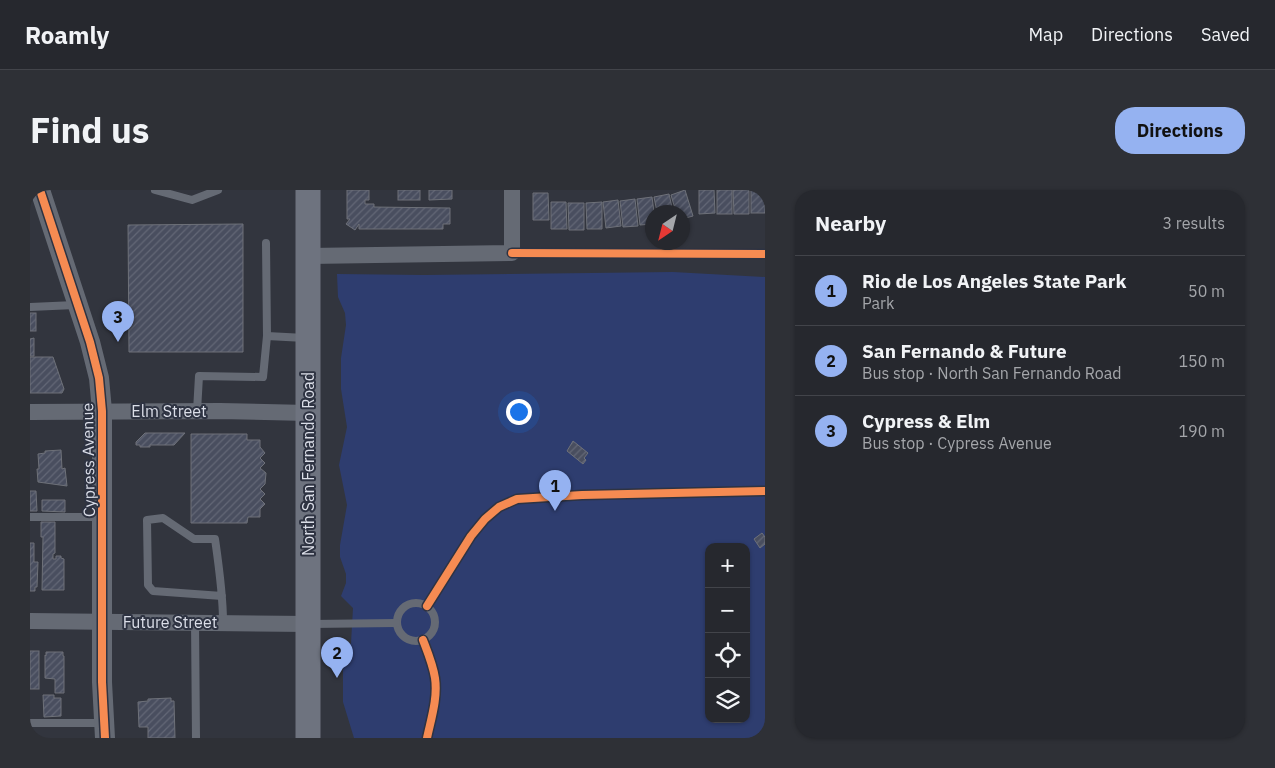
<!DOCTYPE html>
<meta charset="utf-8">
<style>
:root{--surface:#26282e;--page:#2e3036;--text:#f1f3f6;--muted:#a4a6aa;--line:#42444a;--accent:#95b2f1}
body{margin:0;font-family:"IBM Plex Sans",sans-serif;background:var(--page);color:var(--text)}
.controls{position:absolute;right:15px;bottom:15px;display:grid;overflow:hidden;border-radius:10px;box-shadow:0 1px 4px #0004}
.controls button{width:45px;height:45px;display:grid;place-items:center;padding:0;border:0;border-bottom:1px solid var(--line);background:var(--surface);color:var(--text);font:25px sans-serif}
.compass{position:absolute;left:615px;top:15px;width:45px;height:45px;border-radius:50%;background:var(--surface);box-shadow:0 1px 4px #0004;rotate:215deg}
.you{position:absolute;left:488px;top:221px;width:18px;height:18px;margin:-12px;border:4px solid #fff;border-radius:50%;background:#1a73e8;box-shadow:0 0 0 8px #1a73e833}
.badge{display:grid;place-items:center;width:32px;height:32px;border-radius:50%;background:var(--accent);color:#111;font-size:16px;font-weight:700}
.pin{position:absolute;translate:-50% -41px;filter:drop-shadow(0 1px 2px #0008)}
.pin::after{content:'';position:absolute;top:26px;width:18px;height:15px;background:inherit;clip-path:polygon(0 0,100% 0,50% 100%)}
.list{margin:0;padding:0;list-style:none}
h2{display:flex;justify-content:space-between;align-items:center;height:65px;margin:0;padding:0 20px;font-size:21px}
h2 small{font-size:16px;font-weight:400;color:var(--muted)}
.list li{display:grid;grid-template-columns:32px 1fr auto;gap:15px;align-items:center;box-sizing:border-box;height:70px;padding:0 20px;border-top:1px solid var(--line)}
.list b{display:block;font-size:19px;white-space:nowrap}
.list p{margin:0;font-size:16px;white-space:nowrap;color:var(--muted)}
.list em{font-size:16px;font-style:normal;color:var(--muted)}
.icon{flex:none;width:28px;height:28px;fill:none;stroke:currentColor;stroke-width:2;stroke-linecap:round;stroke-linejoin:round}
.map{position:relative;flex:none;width:735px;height:548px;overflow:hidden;border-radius:20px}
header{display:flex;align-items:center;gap:30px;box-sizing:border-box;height:70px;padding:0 25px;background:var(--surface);border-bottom:1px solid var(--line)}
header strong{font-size:24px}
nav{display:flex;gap:28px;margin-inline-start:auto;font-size:18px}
.intro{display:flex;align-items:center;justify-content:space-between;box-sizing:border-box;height:120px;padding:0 30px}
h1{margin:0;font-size:35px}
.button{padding:12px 22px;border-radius:20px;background:var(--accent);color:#111;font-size:18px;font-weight:700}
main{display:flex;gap:30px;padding:0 30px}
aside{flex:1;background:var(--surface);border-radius:20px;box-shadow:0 1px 4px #0004}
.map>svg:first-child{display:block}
.green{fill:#2e3d6f;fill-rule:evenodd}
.building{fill:url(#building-hatch);stroke:#6e7179}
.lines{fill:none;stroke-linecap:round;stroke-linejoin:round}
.service{stroke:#656a74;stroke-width:8}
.minor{stroke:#656a74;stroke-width:16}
.tertiary{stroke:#656a74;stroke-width:20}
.primary{stroke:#6e737f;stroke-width:25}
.cycleway-casing{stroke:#2e3342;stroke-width:11}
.cycleway{stroke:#f68b52;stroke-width:8}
.labels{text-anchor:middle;stroke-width:4;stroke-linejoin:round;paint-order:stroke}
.street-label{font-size:16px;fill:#dbdee8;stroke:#2e3342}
</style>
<header>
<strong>Roamly</strong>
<nav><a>Map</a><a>Directions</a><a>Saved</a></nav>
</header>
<div class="intro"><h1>Find us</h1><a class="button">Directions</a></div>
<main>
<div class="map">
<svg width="735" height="548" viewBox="0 0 735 548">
<defs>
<pattern id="building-hatch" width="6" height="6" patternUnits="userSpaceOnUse" patternTransform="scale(1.25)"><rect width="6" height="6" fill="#494e5f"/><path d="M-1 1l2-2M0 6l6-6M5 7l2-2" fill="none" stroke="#636776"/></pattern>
</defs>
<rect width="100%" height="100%" fill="#32353e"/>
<!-- green -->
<path class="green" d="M643,82L735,87V548H324L313,512V466L321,453L323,418L311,406L316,393V384L310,367V355L317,315L309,275L317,237L311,199V168L316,135L315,123L308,107L307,84L394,85ZM679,357H716V529H679Z"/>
<!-- building -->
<g class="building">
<path d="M317,0H339V10H335V14H344V17L420,18V34H413V39H329V34L325,40L316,34L320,29H317Z"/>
<rect x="368" y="0" width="22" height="10"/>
<path d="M399,0H422V9L399,10Z"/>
<path d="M655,0L663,26L652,29V22H646L641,5Z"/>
<path d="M669,0H684L685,23L669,24Z"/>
<rect x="687" y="0" width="15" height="24"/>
<path d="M703,0H719V24H704Z"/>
<rect x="721" y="0" width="14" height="23"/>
<path d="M503,3H518L519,30H503Z"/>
<path d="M639,4L643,22H627L624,7Z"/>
<path d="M622,7L624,22H622V34L610,35L607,9Z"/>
<path d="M605,9L608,36L593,37L590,11Z"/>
<path d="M588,10L591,36L576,38L573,12Z"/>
<path d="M521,12H536L537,39H521Z"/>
<path d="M572,12V39H557L556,13Z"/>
<path d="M538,13H554V40H539Z"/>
<path d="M213,34V162H99L98,35Z"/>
<rect x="0" y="123" width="6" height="18"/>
<path d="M4,148V166H0V149Z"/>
<path d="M0,167H23L34,199L32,203H0Z"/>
<path d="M115,243H155L144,255H120V257H110V255H106V252Z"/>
<path d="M161,244H217V250H230V257L235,263L230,268L235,273L230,278L236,283L235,294L230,299L235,304L230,309L235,314L230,319V327H218L217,333H161Z"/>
<path d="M543,251L558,263L554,268L556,270L553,274L537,261Z"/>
<path d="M31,260L32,279L35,278L37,296L8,292L7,279H9L8,264L15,263V261Z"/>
<path d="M0,301H6L7,321H0Z"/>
<path d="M12,310H35V322L12,321Z"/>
<path d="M11,332H25V363L23,364V369H26V366H31V368L34,369V400H12L13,347H11Z"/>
<path d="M732,343L735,347V354L730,358L724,349Z"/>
<path d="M0,353H4V372H8L7,397H5V401H0Z"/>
<rect x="0" y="461" width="9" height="38"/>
<path d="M16,462H33V466H34V503H25V489L15,488V465L16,466Z"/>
<path d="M13,505H24V508H31V526L14,527Z"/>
<path d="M141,508V511H144L145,548H118V537H109L108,512L118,511V509Z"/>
</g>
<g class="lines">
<!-- service -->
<g class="service">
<path d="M125,0L162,10L188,0"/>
<path d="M236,53L237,146"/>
<path d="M482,63L735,64"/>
<path d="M0,117L45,115"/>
<path d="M167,221L169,186L233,187L237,146L275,148"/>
<path d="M0,327H71"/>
<path d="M192,406L123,401L118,395L117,330L133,328L164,349H185C189,377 193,404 193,432"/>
<circle cx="386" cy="432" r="19"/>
<path d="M397,416L441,346L455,329L469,317L487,309L552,305L735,301"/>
<path d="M165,431L166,548"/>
<path d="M281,434L366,433"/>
<path d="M393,450C398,463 403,475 405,488C408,508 401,529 397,548"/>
<path d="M0,533H73"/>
</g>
<!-- minor -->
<g class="minor">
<path d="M279,66L482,63V0"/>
<path d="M0,222L190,221L278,223"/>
<path d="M0,431L279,434"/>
</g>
<!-- tertiary -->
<path class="tertiary" d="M10,0L60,152L69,188L72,221V492L75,548"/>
<!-- primary -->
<path class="primary" d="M278,548V0"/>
<defs>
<g id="cycleway">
<path d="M10,0L60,152L69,188L72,221V492L75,548"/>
<path d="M482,63L735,64"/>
<path d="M397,416L441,346L455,329L469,317L487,309L552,305L735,301"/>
<path d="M393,450C398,463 403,475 405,488C408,508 401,529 397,548"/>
</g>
</defs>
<!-- cycleway casing -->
<use href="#cycleway" class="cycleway-casing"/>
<!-- cycleway -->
<use href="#cycleway" class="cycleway"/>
</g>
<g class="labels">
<!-- street labels -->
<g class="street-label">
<text x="139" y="227">Elm Street</text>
<text transform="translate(58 270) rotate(-91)" y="6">Cypress Avenue</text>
<text transform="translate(278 274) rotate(-90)" y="6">North San Fernando Road</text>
<text x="140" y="438">Future Street</text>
</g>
</g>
</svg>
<div class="controls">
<button>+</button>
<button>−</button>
<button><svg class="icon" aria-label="locate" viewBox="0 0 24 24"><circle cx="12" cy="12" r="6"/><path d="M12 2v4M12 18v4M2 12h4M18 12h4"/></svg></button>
<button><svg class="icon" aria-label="layers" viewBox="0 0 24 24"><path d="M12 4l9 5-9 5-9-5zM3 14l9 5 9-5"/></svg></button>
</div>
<svg class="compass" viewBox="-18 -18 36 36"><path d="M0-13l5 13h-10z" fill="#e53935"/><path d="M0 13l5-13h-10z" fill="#a4a6aa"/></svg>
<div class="you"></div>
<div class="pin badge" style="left:525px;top:321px">1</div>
<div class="pin badge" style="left:307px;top:488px">2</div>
<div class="pin badge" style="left:88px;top:152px">3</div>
</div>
<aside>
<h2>Nearby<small>3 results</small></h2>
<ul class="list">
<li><span class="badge">1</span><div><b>Rio de Los Angeles State Park</b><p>Park</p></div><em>50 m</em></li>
<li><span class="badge">2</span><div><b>San Fernando &amp; Future</b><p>Bus stop · North San Fernando Road</p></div><em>150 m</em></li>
<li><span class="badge">3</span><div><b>Cypress &amp; Elm</b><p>Bus stop · Cypress Avenue</p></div><em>190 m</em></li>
</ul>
</aside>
</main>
